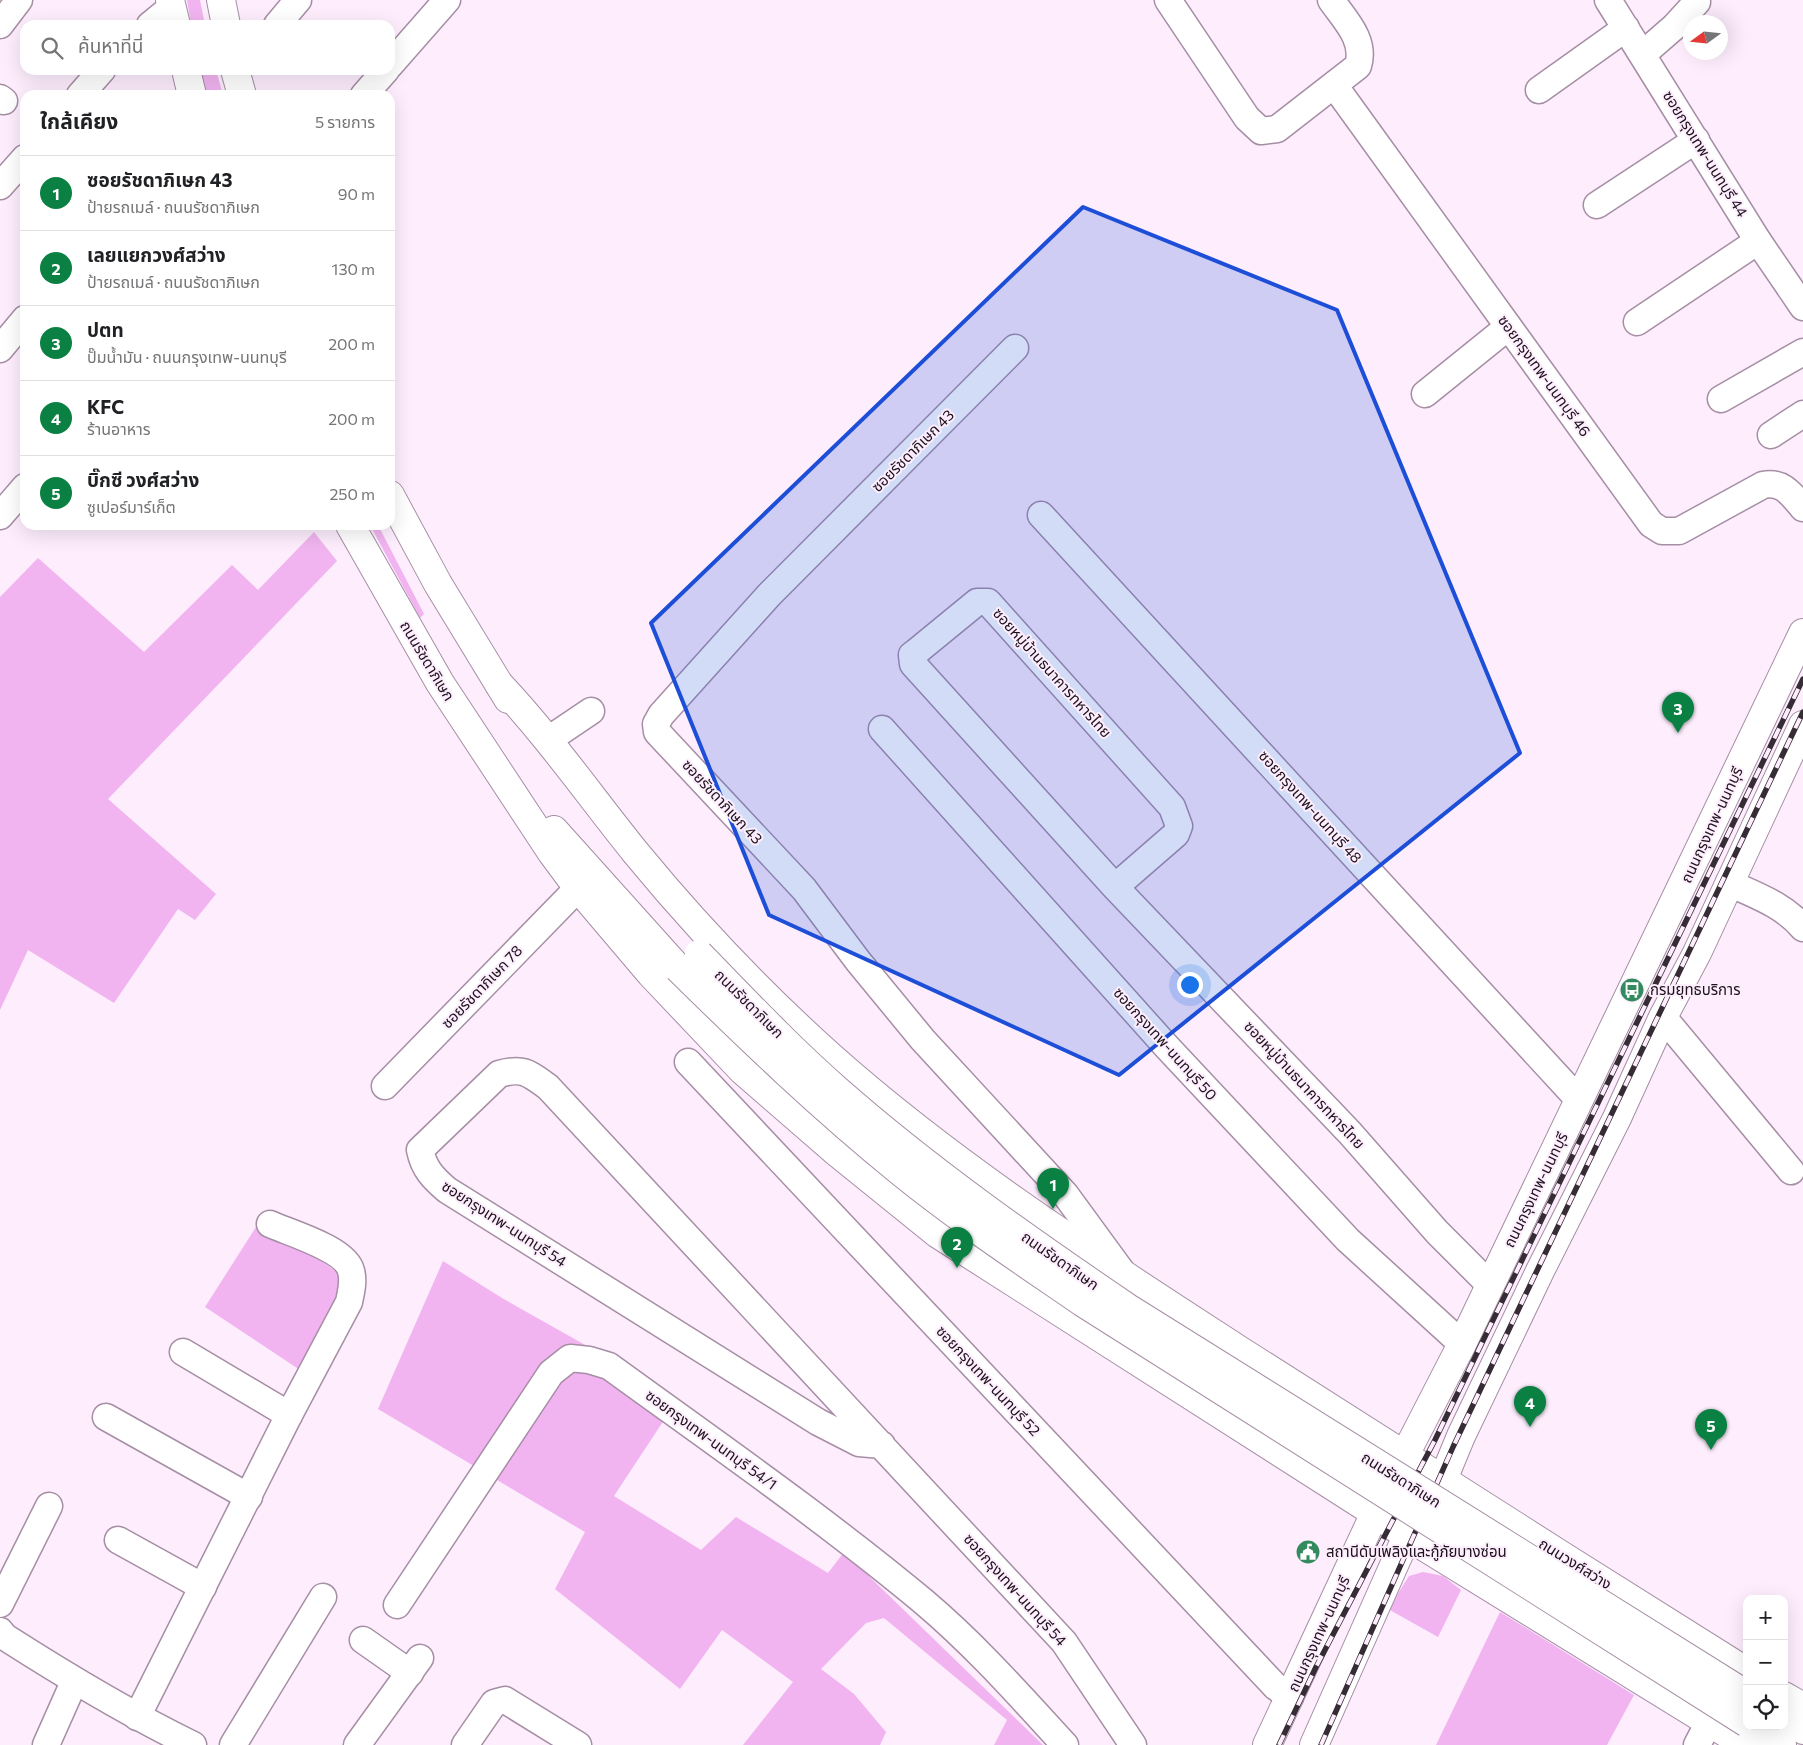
<!DOCTYPE html>
<html lang="th">
<meta charset="utf-8">
<style>
:root{--surface:#fff;--page:#f2f2f2;--text:#202124;--muted:#757577;--line:#e0e0e0;--accent:#0b8043}
body{margin:0;font-family:Commissioner,"Noto Sans Thai",sans-serif;background:var(--page);color:var(--text)}
.controls{position:absolute;right:15px;bottom:15px;display:grid;overflow:hidden;border-radius:10px;box-shadow:0 5px 20px #0002}
.controls button{width:45px;height:45px;display:grid;place-items:center;padding:0;border:0;border-bottom:1px solid var(--line);background:var(--surface);color:var(--text);font:25px sans-serif}
.compass{position:absolute;left:1683px;top:15px;width:45px;height:45px;border-radius:50%;background:var(--surface);box-shadow:0 5px 20px #0002;rotate:255deg}
.you{position:absolute;left:1189px;top:984px;width:18px;height:18px;margin:-12px;border:4px solid #fff;border-radius:50%;background:#1a73e8;box-shadow:0 0 0 8px #1a73e833}
.badge{display:grid;place-items:center;width:32px;height:32px;border-radius:50%;background:var(--accent);color:#fff;font-size:16px;font-weight:700}
.pin{position:absolute;translate:-50% -41px;filter:drop-shadow(0 1px 2px #0008)}
.pin::after{content:'';position:absolute;top:26px;width:18px;height:15px;background:inherit;clip-path:polygon(0 0,100% 0,50% 100%)}
.list{margin:0;padding:0;list-style:none}
h2{display:flex;justify-content:space-between;align-items:center;height:65px;margin:0;padding:0 20px;font-size:21px}
h2 small{font-size:16px;font-weight:400;color:var(--muted)}
.list li{display:grid;grid-template-columns:32px 1fr auto;gap:15px;align-items:center;box-sizing:border-box;height:75px;padding:0 20px;border-top:1px solid var(--line)}
.list b{display:block;font-size:19px;white-space:nowrap}
.list p{margin:0;font-size:16px;white-space:nowrap;color:var(--muted)}
.list em{font-size:16px;font-style:normal;color:var(--muted)}
.icon{flex:none;width:28px;height:28px;fill:none;stroke:currentColor;stroke-width:2;stroke-linecap:round;stroke-linejoin:round}
.map{position:relative;flex:none;width:1803px;height:1745px;overflow:hidden}
.search{position:absolute;background:var(--surface);box-shadow:0 5px 20px #0002;left:20px;top:20px;width:375px;height:55px;display:flex;align-items:center;gap:12px;box-sizing:border-box;padding:0 18px;border-radius:15px;color:var(--muted);font-size:19px}
.panel{position:absolute;background:var(--surface);box-shadow:0 5px 20px #0002;left:20px;top:90px;width:375px;height:440px;border-radius:15px}
.map>svg:first-child{display:block}
.green{fill:#f1b4f0}
.lines{fill:none;stroke-linecap:round;stroke-linejoin:round}
.minor-casing{stroke:#a68ea5;stroke-width:29}
.major-casing{stroke:#a68ea5;stroke-width:30}
.minor{stroke:#fff;stroke-width:26}
.major{stroke:#fff;stroke-width:28}
.rail-casing{stroke:#362c35;stroke-width:5.5}
.rail{stroke:#fdedfd;stroke-width:4;stroke-dasharray:11;stroke-linecap:butt}
.major-bridge-casing{stroke:#a68ea5;stroke-width:30;stroke-linecap:butt}
.major-bridge{stroke:#fff;stroke-width:28}
.marked{fill:#1d4ed8;fill-opacity:0.2;stroke:#1d4ed8;stroke-width:4;stroke-linejoin:round}
.labels{text-anchor:middle;stroke-width:4;stroke-linejoin:round;paint-order:stroke}
.street-label{font-size:15px;fill:#1b121a;stroke:#fdedfd}
.poi-label{font-size:15px;fill:#1b121a;stroke:#fdedfd;text-anchor:start}
</style>
<div class="map">
<svg width="1803" height="1745" viewBox="0 0 1803 1745">
<rect width="100%" height="100%" fill="#fdedfd"/>
<!-- green -->
<g class="green">
<path d="M187,0H200L205,25H191Z"/>
<path d="M200,70H216L223,95H207Z"/>
<path d="M370,525H378L424,614L420,618Z"/>
<path d="M314,532L337,561L108,799L216,894L195,920L178,909L114,1003L28,950L0,1010V597L38,558L144,652L232,565L258,590Z"/>
<path d="M256,1227L320,1260L341,1275L339,1303L300,1370L205,1307Z"/>
<path d="M443,1261L502,1298L603,1355L571,1350L479,1469L378,1409Z"/>
<path d="M586,1365L668,1414L614,1496L701,1550L736,1517L828,1573L844,1552L1043,1745H994L1007,1720L884,1618L866,1623L821,1669L854,1694L886,1732L880,1745H743L793,1682L722,1630L680,1689L555,1589L585,1532L492,1477L552,1383Z"/>
<path d="M1423,1572L1443,1576L1461,1590L1438,1637L1388,1609L1409,1576Z"/>
<path d="M1500,1612L1634,1695L1607,1745H1436Z"/>
</g>
<g class="lines">
<defs>
<g id="minor">
<path d="M1168,0L1247,118L1261,131L1277,129L1358,66C1366,40 1345,20 1331,0"/>
<path d="M1608,0L1758,241L1803,307"/>
<path d="M0,25L19,0"/>
<path d="M150,25L172,7"/>
<path d="M277,25L298,0"/>
<path d="M1643,54L1674,27L1697,2"/>
<path d="M390,65L447,0"/>
<path d="M1334,85L1651,524L1662,531H1679L1763,485C1783,481 1791,494 1803,508"/>
<path d="M1539,90L1626,28"/>
<path d="M80,95L102,70"/>
<path d="M364,95L386,70"/>
<path d="M0,98L4,101"/>
<path d="M0,186L25,158"/>
<path d="M1597,205L1696,140"/>
<path d="M1637,322L1758,241"/>
<path d="M1015,348L769,595L661,715L656,724L657,732L804,889L858,961L923,1040L1065,1194L1122,1272"/>
<path d="M0,349L25,319"/>
<path d="M1425,394L1508,327"/>
<path d="M1721,399L1803,352"/>
<path d="M1771,435L1803,414"/>
<path d="M1041,515L1579,1100"/>
<path d="M0,516L25,487"/>
<path d="M882,729L1167,1047L1348,1240L1462,1344"/>
<path d="M548,740L591,711"/>
<path d="M1729,883C1755,895 1784,905 1803,928"/>
<path d="M1115,887L1176,834L1179,826L1172,807L988,602H977L916,652L912,655L913,664L1115,887L1350,1133L1437,1232L1490,1285"/>
<path d="M1663,1017L1791,1171"/>
<path d="M688,1062L1276,1687L1290,1697"/>
<path d="M385,1086L578,888"/>
<path d="M183,1352L289,1415"/>
<path d="M106,1417L249,1497"/>
<path d="M882,1445L859,1443L818,1422L447,1190C433,1178 424,1169 420,1150L499,1074C523,1067 529,1073 548,1087L1064,1642L1133,1745"/>
<path d="M118,1540L203,1587"/>
<path d="M0,1604L49,1506"/>
<path d="M397,1605L551,1373L570,1358L589,1360L609,1366C715,1443 823,1518 924,1602C975,1645 1020,1696 1065,1745"/>
<path d="M0,1631L5,1637C66,1676 127,1713 193,1745"/>
<path d="M363,1640L410,1673"/>
<path d="M137,1717L289,1415L349,1302C351,1292 354,1281 351,1271C346,1249 290,1233 270,1224"/>
<path d="M46,1745L74,1682"/>
<path d="M233,1745L323,1597"/>
<path d="M357,1745L420,1658"/>
<path d="M465,1745L494,1703L505,1700L578,1745"/>
<path d="M1697,1745L1709,1722"/>
</g>
<g id="major">
<path d="M170,0L176,25"/>
<path d="M221,0L226,25"/>
<path d="M186,70L192,95"/>
<path d="M235,70L242,95"/>
<path d="M390,495L438,584L508,699"/>
<path d="M350,525L440,683L552,853L578,888L651,974L743,1071L834,1150L938,1234L1375,1513L1407,1536L1746,1745"/>
<path d="M499,684C549,737 590,796 636,853C695,925 761,994 831,1057C956,1168 1096,1257 1236,1348C1406,1457 1576,1565 1747,1672"/>
<path d="M554,830L678,968"/>
<path d="M1784,1696L1803,1707"/>
<path d="M1784,1719L1803,1730"/>
<path d="M1752,1726L1782,1745"/>
<path d="M1267,1745L1375,1513L1462,1344L1803,633"/>
<path d="M1314,1745L1407,1536L1442,1482L1461,1436L1540,1271L1617,1118L1663,1017L1697,953L1803,725"/>
</g>
</defs>
<!-- minor casing -->
<use href="#minor" class="minor-casing"/>
<!-- major casing -->
<use href="#major" class="major-casing"/>
<!-- minor -->
<use href="#minor" class="minor"/>
<!-- major -->
<use href="#major" class="major"/>
<defs>
<g id="rail">
<path d="M1279,1745L1316,1667L1435,1440L1803,679"/>
<path d="M1321,1745L1453,1447L1803,712"/>
</g>
</defs>
<!-- rail casing -->
<use href="#rail" class="rail-casing"/>
<!-- rail -->
<use href="#rail" class="rail"/>
<defs>
<g id="major-bridge">
<path d="M699,954C744,1000 788,1047 837,1090C928,1170 1028,1240 1128,1308L1747,1695"/>
<path d="M678,968C750,1039 822,1108 901,1172C959,1219 1021,1260 1082,1302L1747,1723"/>
</g>
</defs>
<!-- major-bridge casing -->
<use href="#major-bridge" class="major-bridge-casing"/>
<!-- major-bridge -->
<use href="#major-bridge" class="major-bridge"/>
</g>
<!-- marked area -->
<path class="marked" d="M1083,207L1337,310L1520,753L1119,1075L769,915L651,623Z"/>
<!-- icons -->
<defs>
<symbol id="bus-disc" viewBox="-11 -11 22 22"><circle r="9.5" fill="#338a5e" stroke="#fdedfd"/><path d="M-5-6H5V4H4V6H2V4H-2V6H-4V4H-5ZM-3.5-4V0h7V-4ZM-3.5 1.2v1.5H-2V1.2ZM2 1.2v1.5H3.5V1.2Z" fill="#fff"/></symbol>
<symbol id="civic-disc" viewBox="-11 -11 22 22"><circle r="9.5" fill="#338a5e" stroke="#fdedfd"/><path d="M-.6-6.5H3V-4.5H.6V-3L4-1V1h2V6H-6V1h2V-1L-.6-3ZM-1.2 2.5V6h2.4V2.5Z" fill="#fff"/></symbol>
</defs>
<g fill-rule="evenodd">
<use href="#bus-disc" x="1618" y="976" width="28" height="28"/>
<use href="#civic-disc" x="1294" y="1538" width="28" height="28"/>
</g>
<g class="labels">
<!-- street labels -->
<g class="street-label">
<text transform="translate(1705 154) rotate(58)" y="5">ซอยกรุงเทพ-นนทบุรี 44</text>
<text transform="translate(1544 376) rotate(54)" y="5">ซอยกรุงเทพ-นนทบุรี 46</text>
<text transform="translate(913 451) rotate(-45)" y="5">ซอยรัชดาภิเษก 43</text>
<text transform="translate(427 661) rotate(59)" y="5">ถนนรัชดาภิเษก</text>
<text transform="translate(1052 673) rotate(48)" y="5">ซอยหมู่บ้านธนาคารทหารไทย</text>
<text transform="translate(722 802) rotate(47)" y="5">ซอยรัชดาภิเษก 43</text>
<text transform="translate(1310 807) rotate(48)" y="5">ซอยกรุงเทพ-นนทบุรี 48</text>
<text transform="translate(1712 825) rotate(-65)" y="5">ถนนกรุงเทพ-นนทบุรี</text>
<text transform="translate(482 987) rotate(-46)" y="5">ซอยรัชดาภิเษก 78</text>
<text transform="translate(749 1004) rotate(45)" y="5">ถนนรัชดาภิเษก</text>
<text transform="translate(1165 1044) rotate(48)" y="5">ซอยกรุงเทพ-นนทบุรี 50</text>
<text transform="translate(1304 1085) rotate(47)" y="5">ซอยหมู่บ้านธนาคารทหารไทย</text>
<text transform="translate(1536 1190) rotate(-64)" y="5">ถนนกรุงเทพ-นนทบุรี</text>
<text transform="translate(504 1224) rotate(33)" y="5">ซอยกรุงเทพ-นนทบุรี 54</text>
<text transform="translate(1060 1261) rotate(35)" y="5">ถนนรัชดาภิเษก</text>
<text transform="translate(988 1381) rotate(47)" y="5">ซอยกรุงเทพ-นนทบุรี 52</text>
<text transform="translate(711 1440) rotate(36)" y="5">ซอยกรุงเทพ-นนทบุรี 54/1</text>
<text transform="translate(1401 1480) rotate(32)" y="5">ถนนรัชดาภิเษก</text>
<text transform="translate(1575 1564) rotate(32)" y="5">ถนนวงศ์สว่าง</text>
<text transform="translate(1015 1590) rotate(48)" y="5">ซอยกรุงเทพ-นนทบุรี 54</text>
<text transform="translate(1319 1634) rotate(-65)" y="5">ถนนกรุงเทพ-นนทบุรี</text>
</g>
<!-- poi labels -->
<g class="poi-label">
<text x="1650" y="995">กรมยุทธบริการ</text>
<text x="1326" y="1557">สถานีดับเพลิงและกู้ภัยบางซ่อน</text>
</g>
</g>
</svg>
<div class="controls">
<button>+</button>
<button>−</button>
<button><svg class="icon" aria-label="locate" viewBox="0 0 24 24"><circle cx="12" cy="12" r="6"/><path d="M12 2v4M12 18v4M2 12h4M18 12h4"/></svg></button>
</div>
<svg class="compass" viewBox="-18 -18 36 36"><path d="M0-13l5 13h-10z" fill="#e53935"/><path d="M0 13l5-13h-10z" fill="#757577"/></svg>
<div class="you"></div>
<div class="pin badge" style="left:1053px;top:1209px">1</div>
<div class="pin badge" style="left:957px;top:1268px">2</div>
<div class="pin badge" style="left:1678px;top:733px">3</div>
<div class="pin badge" style="left:1530px;top:1427px">4</div>
<div class="pin badge" style="left:1711px;top:1450px">5</div>
<div class="search"><svg class="icon" aria-label="search" viewBox="0 0 24 24"><circle cx="10" cy="10" r="6"/><path d="M15 15l6 6"/></svg>ค้นหาที่นี่</div>
<section class="panel">
<h2>ใกล้เคียง<small>5 รายการ</small></h2>
<ul class="list">
<li><span class="badge">1</span><div><b>ซอยรัชดาภิเษก 43</b><p>ป้ายรถเมล์ · ถนนรัชดาภิเษก</p></div><em>90 m</em></li>
<li><span class="badge">2</span><div><b>เลยแยกวงศ์สว่าง</b><p>ป้ายรถเมล์ · ถนนรัชดาภิเษก</p></div><em>130 m</em></li>
<li><span class="badge">3</span><div><b>ปตท</b><p>ปั๊มน้ำมัน · ถนนกรุงเทพ-นนทบุรี</p></div><em>200 m</em></li>
<li><span class="badge">4</span><div><b>KFC</b><p>ร้านอาหาร</p></div><em>200 m</em></li>
<li><span class="badge">5</span><div><b>บิ๊กซี วงศ์สว่าง</b><p>ซูเปอร์มาร์เก็ต</p></div><em>250 m</em></li>
</ul>
</section>
</div>
